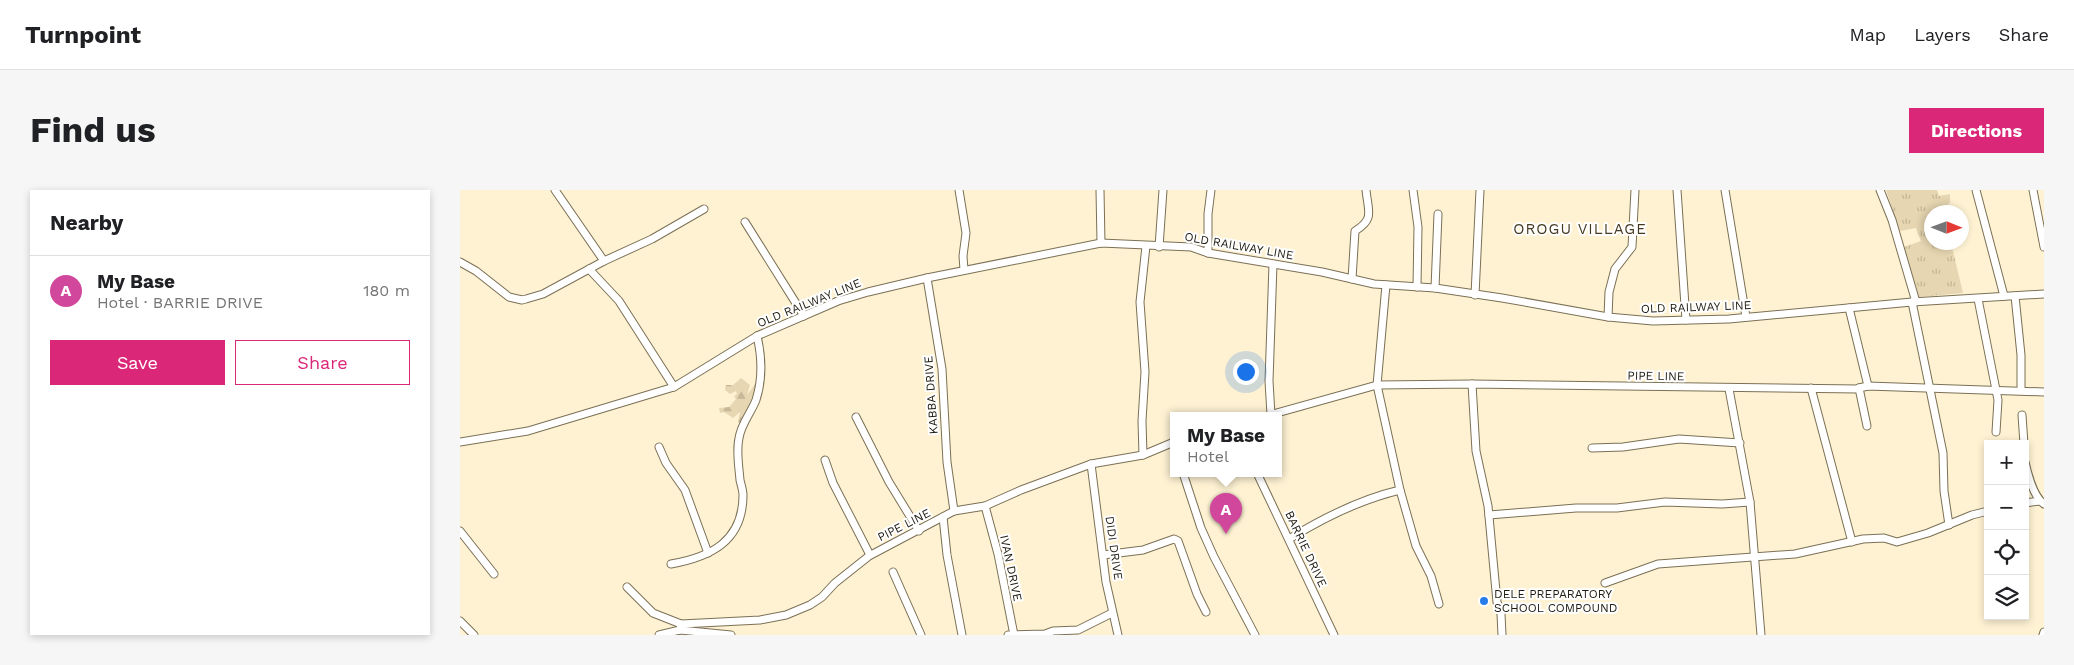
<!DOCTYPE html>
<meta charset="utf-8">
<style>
:root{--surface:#fff;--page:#f6f6f6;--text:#202124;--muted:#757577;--line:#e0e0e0;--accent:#db2777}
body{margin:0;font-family:"Work Sans",sans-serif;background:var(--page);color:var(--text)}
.controls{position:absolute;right:15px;bottom:15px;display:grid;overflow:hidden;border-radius:0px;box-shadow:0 2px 8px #0003}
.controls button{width:45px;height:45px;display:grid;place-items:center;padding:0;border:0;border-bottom:1px solid var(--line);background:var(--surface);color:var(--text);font:25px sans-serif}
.compass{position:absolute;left:1464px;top:15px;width:45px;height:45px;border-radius:50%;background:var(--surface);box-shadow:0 2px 8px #0003;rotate:91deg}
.you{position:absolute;left:785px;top:181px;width:18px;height:18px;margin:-12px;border:4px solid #fff;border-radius:50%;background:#1a73e8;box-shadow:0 0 0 8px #1a73e833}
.badge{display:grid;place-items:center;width:32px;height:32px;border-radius:50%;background:var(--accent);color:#fff;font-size:16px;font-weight:700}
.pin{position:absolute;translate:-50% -41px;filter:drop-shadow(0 1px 2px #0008)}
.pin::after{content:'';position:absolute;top:26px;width:18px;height:15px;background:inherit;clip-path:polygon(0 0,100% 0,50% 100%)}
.popup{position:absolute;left:710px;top:222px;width:112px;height:65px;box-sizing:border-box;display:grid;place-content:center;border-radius:0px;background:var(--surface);filter:drop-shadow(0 1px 4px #0005);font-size:16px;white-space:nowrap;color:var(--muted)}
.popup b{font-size:19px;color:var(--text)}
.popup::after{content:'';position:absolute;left:50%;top:100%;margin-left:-10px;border:10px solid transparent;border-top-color:var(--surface)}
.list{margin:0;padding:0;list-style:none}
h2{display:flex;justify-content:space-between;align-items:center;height:65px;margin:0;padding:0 20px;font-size:21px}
h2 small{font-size:16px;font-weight:400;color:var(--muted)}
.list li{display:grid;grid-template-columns:32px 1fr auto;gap:15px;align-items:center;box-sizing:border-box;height:70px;padding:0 20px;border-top:1px solid var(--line)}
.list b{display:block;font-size:19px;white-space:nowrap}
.list p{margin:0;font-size:16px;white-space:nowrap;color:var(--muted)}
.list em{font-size:16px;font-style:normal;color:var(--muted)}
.actions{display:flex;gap:10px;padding:15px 20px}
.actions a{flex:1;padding:11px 0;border:1px solid var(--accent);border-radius:0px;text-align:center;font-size:18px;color:var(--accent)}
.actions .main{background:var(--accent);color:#fff}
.icon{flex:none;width:28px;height:28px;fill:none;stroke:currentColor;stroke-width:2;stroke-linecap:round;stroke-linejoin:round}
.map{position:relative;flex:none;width:1584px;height:445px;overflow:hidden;border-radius:0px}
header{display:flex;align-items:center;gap:30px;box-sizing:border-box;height:70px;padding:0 25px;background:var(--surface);border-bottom:1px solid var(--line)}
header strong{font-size:24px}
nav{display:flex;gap:28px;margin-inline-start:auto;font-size:18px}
.intro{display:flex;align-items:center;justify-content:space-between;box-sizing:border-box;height:120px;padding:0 30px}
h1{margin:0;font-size:35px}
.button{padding:12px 22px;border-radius:0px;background:var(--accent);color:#fff;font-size:18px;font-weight:700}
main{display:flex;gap:30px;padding:0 30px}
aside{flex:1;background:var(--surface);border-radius:0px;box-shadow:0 2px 8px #0003}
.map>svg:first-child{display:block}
.grass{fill:url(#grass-tufts)}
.forest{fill:url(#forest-firs)}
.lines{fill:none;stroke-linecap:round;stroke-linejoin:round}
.minor-casing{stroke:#7b7055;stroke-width:9}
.minor{stroke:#fff;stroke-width:7}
.poi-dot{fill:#297de8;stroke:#fff;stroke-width:2}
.labels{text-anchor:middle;stroke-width:4;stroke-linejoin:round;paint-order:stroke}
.street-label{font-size:12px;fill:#1f1b10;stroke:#fff}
.poi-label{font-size:12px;fill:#1f1b10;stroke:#fff;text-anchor:start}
.quarter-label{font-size:15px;letter-spacing:1px;fill:#463b22;stroke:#fff}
</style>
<header>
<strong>Turnpoint</strong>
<nav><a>Map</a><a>Layers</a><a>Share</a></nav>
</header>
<div class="intro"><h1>Find us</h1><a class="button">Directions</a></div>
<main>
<aside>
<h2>Nearby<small></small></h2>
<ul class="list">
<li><span class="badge" style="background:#d1479c">A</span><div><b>My Base</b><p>Hotel · BARRIE DRIVE</p></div><em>180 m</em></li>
</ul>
<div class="actions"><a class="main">Save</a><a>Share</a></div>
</aside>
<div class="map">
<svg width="1584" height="445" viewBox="0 0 1584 445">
<defs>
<pattern id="grass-tufts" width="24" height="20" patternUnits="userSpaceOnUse" patternTransform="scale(1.25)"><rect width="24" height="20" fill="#e6d6b1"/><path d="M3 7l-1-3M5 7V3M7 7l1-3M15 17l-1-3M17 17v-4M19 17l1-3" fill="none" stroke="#c5b797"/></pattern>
<pattern id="forest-firs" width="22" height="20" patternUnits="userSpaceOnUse" patternTransform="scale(1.25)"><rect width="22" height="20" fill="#e6d6b1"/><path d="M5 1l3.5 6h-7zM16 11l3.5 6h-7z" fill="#c5b797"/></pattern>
</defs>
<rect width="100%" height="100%" fill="#fef2d3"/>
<!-- grass -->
<path class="grass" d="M1426,0H1477L1479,6L1490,4V13L1483,19L1484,22H1472V52L1491,53L1503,103L1459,107L1444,57L1461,51L1456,38L1440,41Z"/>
<!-- forest -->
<path class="forest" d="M281,188L290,195L287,205L296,193L295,209L281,233L278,232L280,222L273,228L264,222L260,223L259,218L269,217L276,209L274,206L277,204L276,201L270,204L265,200L266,195H273Z"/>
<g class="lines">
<defs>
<g id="minor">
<path d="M95,0L144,71"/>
<path d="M499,0L506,43L503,66L504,80"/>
<path d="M640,0L641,53"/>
<path d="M953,0L958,37L957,97"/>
<path d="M1217,0L1226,130"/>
<path d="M1265,0L1286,127"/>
<path d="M1420,0L1432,30L1456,112"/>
<path d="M1516,0L1544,106"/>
<path d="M1573,0L1584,57"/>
<path d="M285,32L344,126"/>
<path d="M699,57L703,0"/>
<path d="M748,63V24L751,0"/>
<path d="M0,72L16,81L49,107L62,110L66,109L83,104L144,71L192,49L244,19"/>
<path d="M129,79L159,111L214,197"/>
<path d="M467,88L482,179L487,272L494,321"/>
<path d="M892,89L895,41C915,29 908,21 906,0"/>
<path d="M926,95L917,195L940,300L956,356L971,386L979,414"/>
<path d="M975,98L978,24"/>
<path d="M1015,105L1020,0"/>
<path d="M1555,106L1561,165V200"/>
<path d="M1518,109L1538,210L1536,242"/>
<path d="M1452,112L1483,263L1484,301L1489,335"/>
<path d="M1389,118L1408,196"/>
<path d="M1148,127L1149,102L1155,79L1172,57L1175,0"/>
<path d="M1012,194L1016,261L1028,316L1037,412L1041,424L1042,445"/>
<path d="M1351,198L1392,352"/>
<path d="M1399,198L1407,236"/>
<path d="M1269,199L1290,312L1301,445"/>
<path d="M810,225L917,195L1012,194L1398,199L1399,198L1408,196L1584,202"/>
<path d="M811,225L809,191L813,74"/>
<path d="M1562,225L1564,254"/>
<path d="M396,227L429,292L459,341"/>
<path d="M0,252L68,241L214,197L297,146L378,111L408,102L467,88L641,53L731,57L748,63L862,82L914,94L975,98L1042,108L1148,127L1193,131L1269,129L1452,112L1584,104"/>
<path d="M199,257L206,273L225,300L248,363"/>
<path d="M1132,258L1163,257L1219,249L1280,253"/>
<path d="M683,265L682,231L685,182L680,112L686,56"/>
<path d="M365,270L373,293L410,365"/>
<path d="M1565,272C1568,285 1573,306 1584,314"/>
<path d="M631,274L646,392L658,445"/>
<path d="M723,283L741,338L754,367L795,445"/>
<path d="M797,283L874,445"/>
<path d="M1565,313L1580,311"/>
<path d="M525,316L538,364L554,445"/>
<path d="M1029,325L1116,318H1157L1205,312L1262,314L1290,312"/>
<path d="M483,327L487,365L502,445"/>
<path d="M0,341L34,384"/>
<path d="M829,349C863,328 902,309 940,300"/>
<path d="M643,365L683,360L714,349L718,351L737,404L746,422"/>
<path d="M211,374C251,367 283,351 283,305C283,300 281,295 280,290C279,277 276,261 279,248C281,234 291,223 296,210C303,188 302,167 297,146"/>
<path d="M433,382L461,445"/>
<path d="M1145,393L1198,374L1335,364L1403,349L1424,348L1437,352L1468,343L1512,325L1528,321"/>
<path d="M167,397L193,423L221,434"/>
<path d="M0,431L14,445"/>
<path d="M220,440L271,445"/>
<path d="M199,445L220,440L221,434L300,430L326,425L350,415L362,407L375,393L409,366L494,321L525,316L561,300L631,274L683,265L714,252"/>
<path d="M548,445L585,444L593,441L618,440L652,423"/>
<path d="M1583,445L1584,442"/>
</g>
</defs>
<!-- minor casing -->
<use href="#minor" class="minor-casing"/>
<!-- minor -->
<use href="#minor" class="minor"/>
</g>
<!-- markers -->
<circle class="poi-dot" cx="1024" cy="411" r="5"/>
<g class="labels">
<!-- street labels -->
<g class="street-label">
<text transform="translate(779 56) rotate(10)" y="4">OLD RAILWAY LINE</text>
<text transform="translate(349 113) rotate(-22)" y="4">OLD RAILWAY LINE</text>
<text transform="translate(1236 117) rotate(-2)" y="4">OLD RAILWAY LINE</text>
<text transform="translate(1196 186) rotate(1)" y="4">PIPE LINE</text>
<text transform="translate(471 205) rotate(-94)" y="4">KABBA DRIVE</text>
<text transform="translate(444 335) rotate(-27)" y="4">PIPE LINE</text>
<text transform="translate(654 358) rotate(82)" y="4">DIDI DRIVE</text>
<text transform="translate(846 359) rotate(65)" y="4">BARRIE DRIVE</text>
<text transform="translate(551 378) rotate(78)" y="4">IVAN DRIVE</text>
</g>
<!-- poi labels -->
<g class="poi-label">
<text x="1034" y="408">DELE PREPARATORY<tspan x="1034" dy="14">SCHOOL COMPOUND</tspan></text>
</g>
<!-- quarter labels -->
<g class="quarter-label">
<text x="1120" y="44">OROGU VILLAGE</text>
</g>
</g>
</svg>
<div class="controls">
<button>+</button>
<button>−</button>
<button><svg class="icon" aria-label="locate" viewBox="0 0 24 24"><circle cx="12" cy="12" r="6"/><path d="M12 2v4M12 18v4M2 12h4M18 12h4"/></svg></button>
<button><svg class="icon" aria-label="layers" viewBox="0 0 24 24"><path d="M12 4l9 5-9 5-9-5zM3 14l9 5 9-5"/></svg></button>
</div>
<svg class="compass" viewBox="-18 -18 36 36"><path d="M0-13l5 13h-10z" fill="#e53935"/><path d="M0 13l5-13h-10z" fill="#757577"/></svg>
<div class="you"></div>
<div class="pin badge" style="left:766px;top:344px;background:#d1479c">A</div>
<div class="popup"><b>My Base</b>Hotel</div>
</div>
</main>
